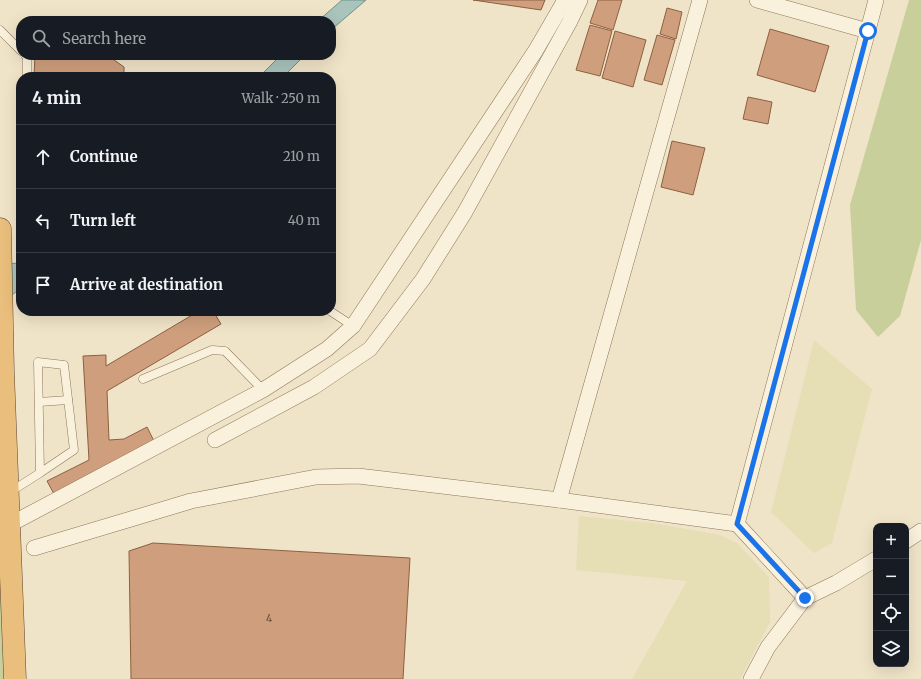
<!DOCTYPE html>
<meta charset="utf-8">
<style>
:root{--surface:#171b24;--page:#242831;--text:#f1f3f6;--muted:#9ea1a6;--line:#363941}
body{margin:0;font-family:Merriweather,serif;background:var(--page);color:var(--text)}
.controls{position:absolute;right:12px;bottom:12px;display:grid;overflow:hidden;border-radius:8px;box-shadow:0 4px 16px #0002}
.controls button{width:36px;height:36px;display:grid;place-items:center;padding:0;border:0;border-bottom:1px solid var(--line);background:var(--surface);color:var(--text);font:20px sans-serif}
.stop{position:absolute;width:12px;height:12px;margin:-9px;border:3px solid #1a73e8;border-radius:50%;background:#fff}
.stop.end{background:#1a73e8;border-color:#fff;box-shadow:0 1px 4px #0008}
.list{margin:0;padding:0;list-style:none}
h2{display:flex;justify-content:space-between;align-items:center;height:52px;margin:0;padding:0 16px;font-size:17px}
h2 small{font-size:13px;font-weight:400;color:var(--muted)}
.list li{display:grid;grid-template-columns:26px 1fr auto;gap:12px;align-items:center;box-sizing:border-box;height:64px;padding:0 16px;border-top:1px solid var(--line)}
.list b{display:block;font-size:15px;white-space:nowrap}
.list em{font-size:13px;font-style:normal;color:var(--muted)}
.icon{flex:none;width:22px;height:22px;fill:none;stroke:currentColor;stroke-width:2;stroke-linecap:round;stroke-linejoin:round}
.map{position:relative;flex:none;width:921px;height:679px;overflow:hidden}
.search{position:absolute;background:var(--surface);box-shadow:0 4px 16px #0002;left:16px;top:16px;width:320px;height:44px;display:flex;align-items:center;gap:10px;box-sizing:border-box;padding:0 14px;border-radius:16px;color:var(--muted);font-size:15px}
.panel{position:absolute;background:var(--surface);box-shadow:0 4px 16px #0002;left:16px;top:72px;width:320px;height:244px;border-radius:16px}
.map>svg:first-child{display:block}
.farmland{fill:#e6deb5}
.green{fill:#c9cf9b}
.water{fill:#a9c4bc;stroke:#6f938a}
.building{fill:#cf9f7d;stroke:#8d5f41}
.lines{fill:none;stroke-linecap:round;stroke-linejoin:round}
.service-casing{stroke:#8d765c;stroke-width:9}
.minor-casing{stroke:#8d765c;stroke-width:16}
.trunk-casing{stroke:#5b4430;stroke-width:23}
.service{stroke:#faf1dc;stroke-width:8}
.minor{stroke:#faf1dc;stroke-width:15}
.trunk{stroke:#eabe7c;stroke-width:22}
.route{stroke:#1a73e8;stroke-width:5}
.labels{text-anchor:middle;stroke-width:3;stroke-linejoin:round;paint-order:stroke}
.number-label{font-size:10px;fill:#624a37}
</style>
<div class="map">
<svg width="921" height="679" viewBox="0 0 921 679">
<rect width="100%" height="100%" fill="#f0e4c8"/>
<!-- farmland -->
<g class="farmland">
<path d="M814,340L872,389L832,543L814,553L771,512Z"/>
<path d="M579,516L652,523L720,535L737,543L769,577L770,622L740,679H632L687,581L576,570Z"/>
</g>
<!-- green -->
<g class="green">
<path d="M909,0H921V240L900,316L878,337L856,310L850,205Z"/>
<path d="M0,546L5,679H0Z"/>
</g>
<!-- water -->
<g class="water">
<path d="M342,0H366L331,30V21H318Z"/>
<path d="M281,55H305L283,77H259Z"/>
<path d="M21,263V288L12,295L0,264Z"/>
</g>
<!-- building -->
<g class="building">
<path d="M473,0H545L541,10Z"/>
<path d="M598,0H622L613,30L590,23Z"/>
<path d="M667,8L682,12L676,39L660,34Z"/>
<path d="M590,25L612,31L600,76L576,70Z"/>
<path d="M770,29L829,46L815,92L757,75Z"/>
<path d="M615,31L646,40L633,87L602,78Z"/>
<path d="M657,35L675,40L662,85L644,80Z"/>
<path d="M35,55H107L124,67V77H34Z"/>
<path d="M748,97L772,102L768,124L743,119Z"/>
<path d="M672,141L705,148L693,195L661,187Z"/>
<path d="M199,311H213L221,324L107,391L109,440L124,439L147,427L154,441L54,494L47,481L89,460L83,356L106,355V366Z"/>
<path d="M153,543L410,558L403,679H131L129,551Z"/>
</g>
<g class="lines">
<defs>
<g id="service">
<path d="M0,30L21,51"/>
<path d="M25,55L27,57V77"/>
<path d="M330,311L353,326"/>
<path d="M143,379L212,350L225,351L263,390"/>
<path d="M39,402L68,400"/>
<path d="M10,492L40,473L38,362L64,365L74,450L40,473"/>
</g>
<g id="minor">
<path d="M757,0L868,31"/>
<path d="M215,440L314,387L370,349L423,279L465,212L569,23L580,0"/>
<path d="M559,500L700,0"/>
<path d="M9,525L263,390L327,349L353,326L536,50L565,0"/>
<path d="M906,541L921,531"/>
<path d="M34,548L191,501L316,477L358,476L559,500L737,524"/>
<path d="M805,598L836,583L876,559"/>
<path d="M751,679L768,647L805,598L737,524L876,0"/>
</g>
<path id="trunk" d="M0,229L3,372L15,679"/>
</defs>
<!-- service casing -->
<use href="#service" class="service-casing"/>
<!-- minor casing -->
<use href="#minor" class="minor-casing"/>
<!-- trunk casing -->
<use href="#trunk" class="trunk-casing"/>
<!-- service -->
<use href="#service" class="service"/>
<!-- minor -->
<use href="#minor" class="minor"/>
<!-- trunk -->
<use href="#trunk" class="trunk"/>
</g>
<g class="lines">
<!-- route -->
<path class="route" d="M805,598L737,524L868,31"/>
</g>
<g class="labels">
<!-- number labels -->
<g class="number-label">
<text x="269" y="622">4</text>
</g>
</g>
</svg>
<div class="controls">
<button>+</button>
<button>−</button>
<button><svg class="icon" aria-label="locate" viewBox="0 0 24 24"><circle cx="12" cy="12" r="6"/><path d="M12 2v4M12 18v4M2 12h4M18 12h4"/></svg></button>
<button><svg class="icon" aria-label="layers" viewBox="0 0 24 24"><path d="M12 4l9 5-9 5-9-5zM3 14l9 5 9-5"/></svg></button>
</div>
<div class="stop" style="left:868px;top:31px"></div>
<div class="stop end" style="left:805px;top:598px"></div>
<div class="search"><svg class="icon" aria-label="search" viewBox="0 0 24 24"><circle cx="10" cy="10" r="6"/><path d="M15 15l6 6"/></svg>Search here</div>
<section class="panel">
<h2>4 min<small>Walk · 250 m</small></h2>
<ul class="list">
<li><svg class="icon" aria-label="ahead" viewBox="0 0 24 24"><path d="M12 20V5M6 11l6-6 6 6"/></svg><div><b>Continue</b></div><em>210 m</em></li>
<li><svg class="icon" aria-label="left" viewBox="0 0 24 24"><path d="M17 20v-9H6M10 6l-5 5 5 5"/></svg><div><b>Turn left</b></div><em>40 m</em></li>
<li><svg class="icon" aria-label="arrive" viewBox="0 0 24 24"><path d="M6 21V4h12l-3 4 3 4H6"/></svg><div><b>Arrive at destination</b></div></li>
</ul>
</section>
</div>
